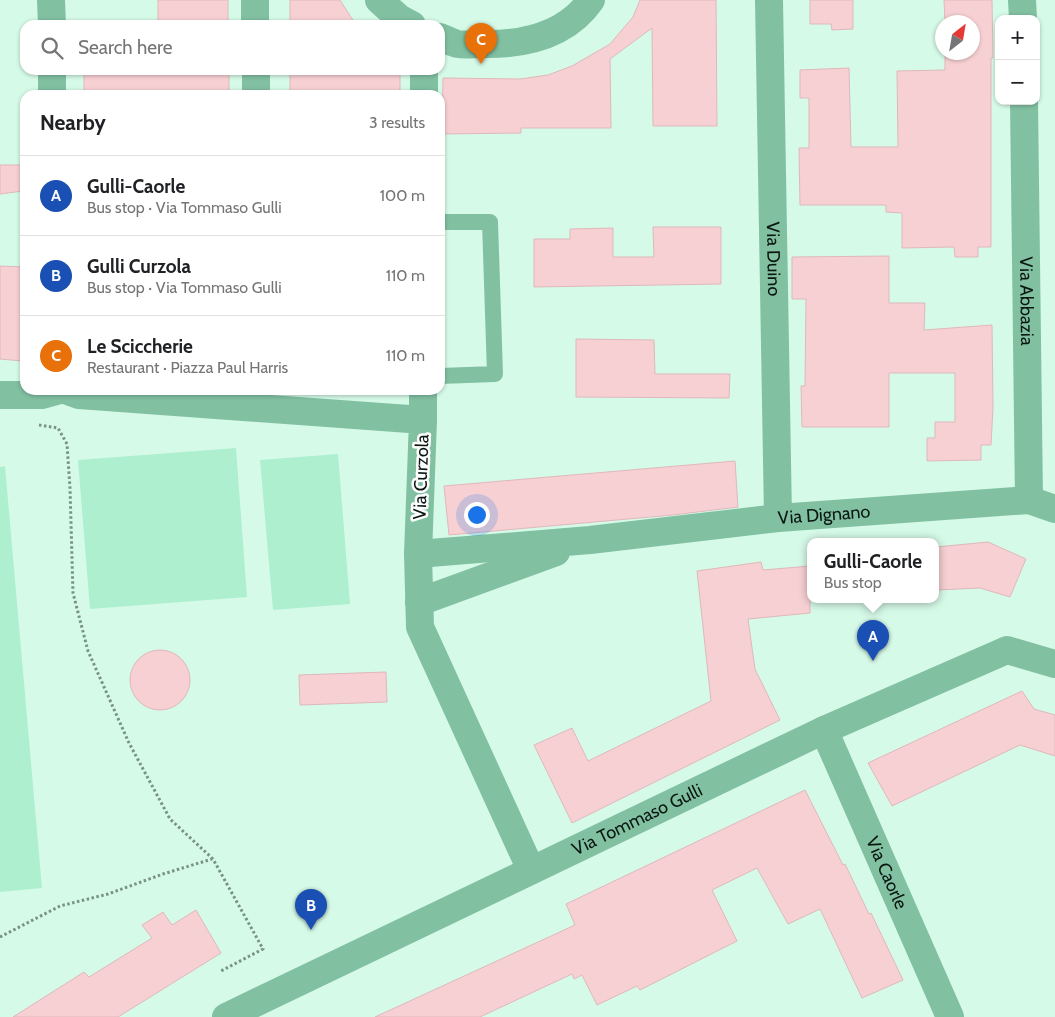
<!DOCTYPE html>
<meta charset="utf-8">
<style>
:root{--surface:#fff;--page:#f6f6f6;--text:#202124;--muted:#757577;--line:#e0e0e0;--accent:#ca3a59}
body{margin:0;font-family:Cabin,sans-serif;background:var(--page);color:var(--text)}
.controls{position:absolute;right:15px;top:15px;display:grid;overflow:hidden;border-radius:10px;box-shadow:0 1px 4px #0004}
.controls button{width:45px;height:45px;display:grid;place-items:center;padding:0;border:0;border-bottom:1px solid var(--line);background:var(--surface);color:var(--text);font:25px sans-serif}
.compass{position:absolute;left:935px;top:15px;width:45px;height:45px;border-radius:50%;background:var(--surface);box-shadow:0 1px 4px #0004;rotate:31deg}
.you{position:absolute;left:476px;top:514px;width:18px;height:18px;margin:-12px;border:4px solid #fff;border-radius:50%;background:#1a73e8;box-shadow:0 0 0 8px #1a73e833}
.badge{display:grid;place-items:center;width:32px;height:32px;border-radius:50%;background:var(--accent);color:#fff;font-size:16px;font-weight:700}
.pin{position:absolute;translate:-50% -41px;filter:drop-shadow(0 1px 2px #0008)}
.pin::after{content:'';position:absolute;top:26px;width:18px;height:15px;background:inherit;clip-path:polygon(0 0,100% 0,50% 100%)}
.popup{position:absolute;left:807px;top:538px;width:132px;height:65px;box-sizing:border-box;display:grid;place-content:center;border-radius:10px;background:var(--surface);filter:drop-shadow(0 1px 4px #0005);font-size:16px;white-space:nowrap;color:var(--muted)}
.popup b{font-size:19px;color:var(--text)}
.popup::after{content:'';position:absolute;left:50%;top:100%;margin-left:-10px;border:10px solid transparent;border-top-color:var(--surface)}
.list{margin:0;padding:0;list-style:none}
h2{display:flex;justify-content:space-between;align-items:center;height:65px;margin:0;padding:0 20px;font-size:21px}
h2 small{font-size:16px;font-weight:400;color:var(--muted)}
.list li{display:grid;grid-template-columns:32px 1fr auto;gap:15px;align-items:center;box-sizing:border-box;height:80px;padding:0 20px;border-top:1px solid var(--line)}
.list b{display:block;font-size:19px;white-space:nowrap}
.list p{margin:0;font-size:16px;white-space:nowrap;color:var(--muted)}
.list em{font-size:16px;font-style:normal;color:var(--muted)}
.icon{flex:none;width:28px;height:28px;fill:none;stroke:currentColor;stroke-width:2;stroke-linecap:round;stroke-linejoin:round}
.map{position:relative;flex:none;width:1055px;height:1017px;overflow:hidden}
.search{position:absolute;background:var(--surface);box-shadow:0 1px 4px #0004;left:20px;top:20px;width:425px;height:55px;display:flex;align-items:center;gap:12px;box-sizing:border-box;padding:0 18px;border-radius:15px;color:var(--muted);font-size:19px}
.panel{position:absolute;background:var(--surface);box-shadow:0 1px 4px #0004;left:20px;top:90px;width:425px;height:305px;border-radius:15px}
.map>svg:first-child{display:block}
.green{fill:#aeefd0}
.building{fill:#f7d0d3;stroke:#dfb8bb}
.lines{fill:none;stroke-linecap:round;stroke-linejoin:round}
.path{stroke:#799286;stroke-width:3;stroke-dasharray:2.5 2.5;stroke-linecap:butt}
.lane{stroke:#82c0a2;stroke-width:16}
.street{stroke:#82c0a2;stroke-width:28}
.labels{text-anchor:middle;stroke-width:5;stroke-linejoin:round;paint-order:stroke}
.street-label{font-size:18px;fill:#0a1711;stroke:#fdfdfd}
</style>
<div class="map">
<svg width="1055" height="1017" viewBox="0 0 1055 1017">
<rect width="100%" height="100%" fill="#d6fae8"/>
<!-- green -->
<g class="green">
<path d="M236,448L247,597L90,609L78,460Z"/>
<path d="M338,454L350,604L273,610L260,460Z"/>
<path d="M5,466L42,888L0,892V467Z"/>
</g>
<!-- building -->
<g class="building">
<rect x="158" y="0" width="70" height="25"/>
<path d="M290,0H340L356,25H290Z"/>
<path d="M640,0H716L717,126H653L652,28L610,59L611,128H521V133L442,134L443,78L520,79L548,75L572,66L610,44L633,17Z"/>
<path d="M810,0H853V29L832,30L831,24H810Z"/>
<path d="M944,0H992L993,58H991V247H978V257H955L954,247L902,248V213L886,212V205H800L799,148H809V98H800V70L849,68L851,147H898L897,71L945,70V52H972V22H945Z"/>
<rect x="84" y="70" width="145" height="25"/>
<rect x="290" y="70" width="110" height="25"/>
<path d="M0,165H22L23,191L0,194Z"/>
<path d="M653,227H721V284L534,287V239H570V229L613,228V257H654Z"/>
<path d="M889,256V303H925L924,330L992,325L993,407L991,445H981V460L927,461V438H935V422H955V373H889V427H802L801,386H805L806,299H792V257Z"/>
<path d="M0,266L24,267L25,304L22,361L0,359Z"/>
<path d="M576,339L654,340L655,374H730L729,398L576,397Z"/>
<path d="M735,461L738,507L673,515L449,535L444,486Z"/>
<path d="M988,542L1026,559L1010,597L980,588L936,590V547Z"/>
<path d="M761,562L763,570L810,566V613L748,619L755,669L780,720L572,823L534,745L572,728L588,761L711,701L697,571Z"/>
<circle cx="160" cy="680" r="30"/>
<path d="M386,672L387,702L300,705L299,675Z"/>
<path d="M1022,691L1034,709L1055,715V756L1020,745L892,806L868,763Z"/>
<path d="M805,790L843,865L845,864L869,914L871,913L903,980L862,998L820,909L788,924L757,868L712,890L737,941L640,990L637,986L597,1005L582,975L574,979L572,974L480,1017H375L575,925L566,904Z"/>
<path d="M196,910L221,953L118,1017H13L84,972L89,977L152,938L142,925L163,912L172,925Z"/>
</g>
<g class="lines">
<!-- path -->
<g class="path">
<path d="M39,425L58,428L67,444L70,488L73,593L88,651L129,743L170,819L213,859L263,949L221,971"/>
<path d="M0,937L60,906L108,894L163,874L212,859"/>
</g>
<!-- lane -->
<path class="lane" d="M440,222H490L495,374L440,376"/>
<!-- street -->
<g class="street">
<path d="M51,0L52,25"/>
<path d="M255,0V25"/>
<path d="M379,0L399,18L412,25"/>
<path id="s1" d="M769,0L778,518"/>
<path d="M1022,0L1023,19"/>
<path d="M440,37C446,39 452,43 458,44C465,45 474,44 481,44C522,45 566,36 591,0"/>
<path d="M52,70V95"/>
<path d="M256,70V95"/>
<path d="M424,70V95"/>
<path id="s2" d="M1024,101L1029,500"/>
<path d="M65,390L79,395L423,420L418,554L420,627L531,870"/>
<path d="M423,390V420"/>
<path d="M0,395H42L60,390"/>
<path id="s3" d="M418,554L590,540L778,518L1029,500L1055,509"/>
<path d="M419,602L556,552"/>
<path id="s4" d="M824,730L950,1017"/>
<path id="s5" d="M226,1017L824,730L1007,650L1055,664"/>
</g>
</g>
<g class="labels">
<!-- street labels -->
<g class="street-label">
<text dy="6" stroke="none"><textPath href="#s1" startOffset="259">Via Duino</textPath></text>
<text dy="6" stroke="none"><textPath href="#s2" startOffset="200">Via Abbazia</textPath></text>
<text transform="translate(421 477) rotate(-88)" y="6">Via Curzola</text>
<text dy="6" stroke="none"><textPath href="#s3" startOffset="408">Via Dignano</textPath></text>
<text dy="6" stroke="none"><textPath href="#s5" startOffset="456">Via Tommaso Gulli</textPath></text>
<text dy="6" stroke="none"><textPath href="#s4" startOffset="156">Via Caorle</textPath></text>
</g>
</g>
</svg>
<div class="controls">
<button>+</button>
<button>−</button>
</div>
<svg class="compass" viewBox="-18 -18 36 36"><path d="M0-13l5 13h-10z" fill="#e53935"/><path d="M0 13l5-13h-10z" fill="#757577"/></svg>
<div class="you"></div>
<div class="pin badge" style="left:873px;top:661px;background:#1a4fb4">A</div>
<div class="popup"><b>Gulli-Caorle</b>Bus stop</div>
<div class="pin badge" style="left:311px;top:930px;background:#1a4fb4">B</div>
<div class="pin badge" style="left:481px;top:64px;background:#e8710a">C</div>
<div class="search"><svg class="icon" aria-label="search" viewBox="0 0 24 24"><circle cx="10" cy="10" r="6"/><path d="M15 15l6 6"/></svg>Search here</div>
<section class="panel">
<h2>Nearby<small>3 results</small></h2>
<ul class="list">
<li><span class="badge" style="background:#1a4fb4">A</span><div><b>Gulli-Caorle</b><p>Bus stop · Via Tommaso Gulli</p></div><em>100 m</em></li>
<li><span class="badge" style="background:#1a4fb4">B</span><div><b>Gulli Curzola</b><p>Bus stop · Via Tommaso Gulli</p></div><em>110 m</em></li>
<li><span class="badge" style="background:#e8710a">C</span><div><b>Le Sciccherie</b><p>Restaurant · Piazza Paul Harris</p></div><em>110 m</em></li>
</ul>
</section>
</div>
